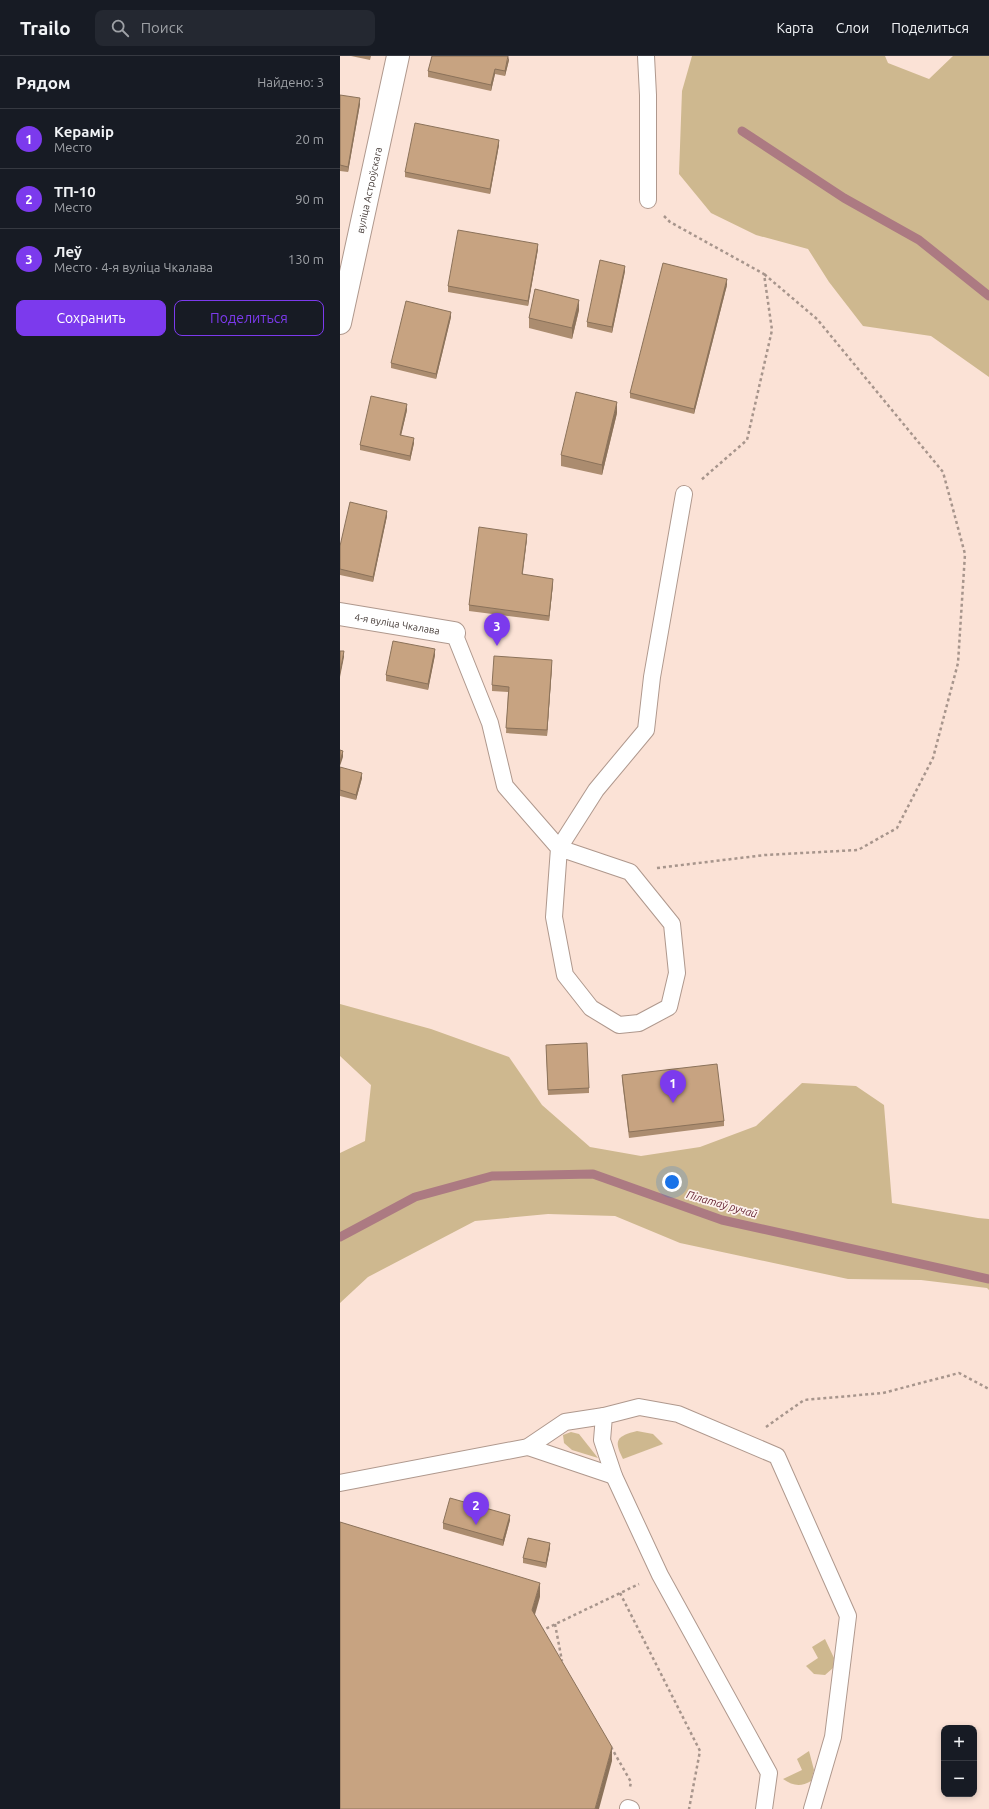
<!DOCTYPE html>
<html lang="ru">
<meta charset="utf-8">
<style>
:root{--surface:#171b24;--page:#242831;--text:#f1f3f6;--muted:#9ea1a6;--line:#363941;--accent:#7c3aed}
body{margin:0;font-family:Ubuntu,sans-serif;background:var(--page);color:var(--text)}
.controls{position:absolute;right:12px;bottom:12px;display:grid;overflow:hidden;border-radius:8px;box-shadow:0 2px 6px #0003}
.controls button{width:36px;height:36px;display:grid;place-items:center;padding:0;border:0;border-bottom:1px solid var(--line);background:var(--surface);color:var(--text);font:20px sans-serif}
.you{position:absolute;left:332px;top:1126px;width:14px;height:14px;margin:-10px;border:3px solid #fff;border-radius:50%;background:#1a73e8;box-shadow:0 0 0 6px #1a73e833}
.badge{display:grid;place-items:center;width:26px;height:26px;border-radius:50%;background:var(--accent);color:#fff;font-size:13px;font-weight:700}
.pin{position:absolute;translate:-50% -33px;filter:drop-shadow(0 1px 2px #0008)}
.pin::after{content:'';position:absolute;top:21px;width:14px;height:12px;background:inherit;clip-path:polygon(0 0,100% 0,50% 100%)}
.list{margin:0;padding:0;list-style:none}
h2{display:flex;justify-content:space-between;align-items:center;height:52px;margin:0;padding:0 16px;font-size:17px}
h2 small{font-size:13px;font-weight:400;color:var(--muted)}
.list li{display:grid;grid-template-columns:26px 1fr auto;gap:12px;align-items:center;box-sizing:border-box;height:60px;padding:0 16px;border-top:1px solid var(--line)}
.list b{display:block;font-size:15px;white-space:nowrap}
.list p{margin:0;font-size:13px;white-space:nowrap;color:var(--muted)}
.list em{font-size:13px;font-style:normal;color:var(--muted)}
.actions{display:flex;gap:8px;padding:12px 16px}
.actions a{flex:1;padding:9px 0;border:1px solid var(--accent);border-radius:8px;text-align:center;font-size:14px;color:var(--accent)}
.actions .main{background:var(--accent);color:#fff}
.icon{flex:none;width:22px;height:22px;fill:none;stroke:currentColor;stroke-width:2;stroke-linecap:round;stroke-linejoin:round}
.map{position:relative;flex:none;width:649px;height:1753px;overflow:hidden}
header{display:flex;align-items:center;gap:24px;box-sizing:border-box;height:56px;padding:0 20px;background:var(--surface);border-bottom:1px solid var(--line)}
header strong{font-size:19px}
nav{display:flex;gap:22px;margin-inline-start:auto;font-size:14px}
.search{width:280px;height:36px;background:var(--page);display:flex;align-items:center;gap:10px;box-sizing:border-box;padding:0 14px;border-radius:8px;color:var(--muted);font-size:15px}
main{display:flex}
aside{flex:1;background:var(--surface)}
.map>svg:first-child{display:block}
.green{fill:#ceb88f}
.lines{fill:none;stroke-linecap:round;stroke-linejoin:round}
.stream{stroke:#ac7a82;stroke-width:9}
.service-casing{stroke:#af988d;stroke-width:18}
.minor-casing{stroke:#af988d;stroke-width:24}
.path{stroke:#a7958c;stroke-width:2.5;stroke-dasharray:3 3;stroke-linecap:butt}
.service{stroke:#fff;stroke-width:16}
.minor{stroke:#fff;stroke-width:22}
.wall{fill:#ab8c6f}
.shaded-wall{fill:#8b725a}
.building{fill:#c7a381;stroke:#8b725a}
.labels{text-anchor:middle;stroke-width:3.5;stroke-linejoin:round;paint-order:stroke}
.street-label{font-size:10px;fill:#413733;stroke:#fdf2ee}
.water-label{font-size:11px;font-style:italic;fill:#6a2a38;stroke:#fdf2ee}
</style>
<header>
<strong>Trailo</strong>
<div class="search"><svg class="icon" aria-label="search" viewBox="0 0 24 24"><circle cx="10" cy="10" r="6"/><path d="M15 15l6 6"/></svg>Поиск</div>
<nav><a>Карта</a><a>Слои</a><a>Поделиться</a></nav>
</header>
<main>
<aside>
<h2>Рядом<small>Найдено: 3</small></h2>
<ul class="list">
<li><span class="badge">1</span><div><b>Керамір</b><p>Место</p></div><em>20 m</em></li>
<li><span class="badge">2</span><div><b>ТП-10</b><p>Место</p></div><em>90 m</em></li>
<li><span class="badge">3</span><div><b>Леў</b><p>Место · 4-я вуліца Чкалава</p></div><em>130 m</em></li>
</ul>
<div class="actions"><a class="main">Сохранить</a><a>Поделиться</a></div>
</aside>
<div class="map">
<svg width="649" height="1753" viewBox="0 0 649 1753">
<rect width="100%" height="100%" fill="#fbe2d6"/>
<!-- green -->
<g class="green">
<path d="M352,0H545L548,7L589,23L613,0H649V321L591,280L523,270L489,226L468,193L416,179L371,157L339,118L342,35Z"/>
<path d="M0,948L91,973L169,1001L202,1049L250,1091L301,1100L360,1091L416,1070L462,1027L516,1030L544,1049L552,1147L638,1162L649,1163V1234L647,1232L581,1224L508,1223L340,1187L275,1160L208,1158L135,1165L28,1221L0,1247V1097L25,1085L31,1029L0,1000Z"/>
<path d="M297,1375L313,1378L323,1388L283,1403C273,1384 277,1380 297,1375Z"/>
<path d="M231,1376L239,1378L258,1402L232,1394L224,1387L223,1379Z"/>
<path d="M485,1583L494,1602L493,1612L485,1619L474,1618L466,1610L478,1602L472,1591Z"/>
<path d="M469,1695L474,1714L471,1725C461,1731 453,1730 443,1723L462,1714L457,1703Z"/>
</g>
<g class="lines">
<!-- stream -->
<g class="stream">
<path d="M402,75L504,142L579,184L649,240"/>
<path d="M0,1181L75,1141L152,1120L253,1118L382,1164L649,1223"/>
</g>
<defs>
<g id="service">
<path d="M306,0L308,39V144"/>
<path d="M114,577L150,667L165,730L219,792L290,816L332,868L337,917L329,951L299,967L279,969L251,952L225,919L214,861L219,792L256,734L306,674L312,621L344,438"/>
<path d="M188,1391L274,1420"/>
<path d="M0,1427L188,1391L225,1366L264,1360"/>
<path d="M288,1752L291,1753"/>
<path d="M424,1753L429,1717L320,1519L274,1420L262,1384L264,1360L299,1351L338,1358L437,1400L508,1560L493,1681L472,1753"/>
</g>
<g id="minor">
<path id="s1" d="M0,267L58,0"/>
<path id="s2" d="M0,558L114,577"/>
</g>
</defs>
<!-- service casing -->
<use href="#service" class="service-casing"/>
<!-- minor casing -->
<use href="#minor" class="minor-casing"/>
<!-- path -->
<g class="path">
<path d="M324,160L330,166L424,218L432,274L407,384L361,424"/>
<path d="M317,812L425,799L518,794L557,772L593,702L618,607L625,498L603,416L477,263L424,218"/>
<path d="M426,1371L464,1344L543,1337L619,1317L649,1333"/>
<path d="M280,1537L360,1695L349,1753"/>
<path d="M215,1568L222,1605"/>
<path d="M201,1575L299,1528"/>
<path d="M271,1691L291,1726L290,1731"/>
</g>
<!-- service -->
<use href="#service" class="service"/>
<!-- minor -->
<use href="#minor" class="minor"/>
</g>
<!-- wall -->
<g class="wall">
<path d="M11,0H31L30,4Z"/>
<path d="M169,4L165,20L155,18L151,35L88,21V15Z"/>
<path d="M0,39L20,48L8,116L0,115Z"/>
<path d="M159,89L150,138L65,121V116Z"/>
<path d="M198,193L188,250L108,236V230Z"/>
<path d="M285,215L272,277L247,271V266Z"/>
<path d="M387,229L354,358L290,342V337Z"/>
<path d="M239,254L232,283L189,272V262Z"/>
<path d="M111,261L96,323L51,312V307Z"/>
<path d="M67,354L61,379L74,387L70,405L20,394V389Z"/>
<path d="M277,357L262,419L221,410V399Z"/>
<path d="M47,460L33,526L0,519V490Z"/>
<path d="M187,483L182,518L213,528L209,565L129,555V549Z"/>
<path d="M95,599L88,634L46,625V619Z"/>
<path d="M212,610L207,680L166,677L168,636L152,635V629Z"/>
<path d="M0,711L22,722L16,744L0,740Z"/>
<path d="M206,994L249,1032V1037L208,1039Z"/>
<path d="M282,1019L384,1065V1070L289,1082L282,1024Z"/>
<path d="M170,1464L163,1490L103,1473V1467Z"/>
<path d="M210,1492L206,1512L183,1507V1502Z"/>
</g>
<!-- shaded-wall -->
<g class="shaded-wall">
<path d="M169,0V4L165,20V15Z"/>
<path d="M155,13V18L151,35V29Z"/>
<path d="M20,42V48L8,116V111Z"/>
<path d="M159,84V89L150,138V133Z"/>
<path d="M198,188V193L188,250V245Z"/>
<path d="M285,210V215L272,277V271Z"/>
<path d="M387,223V229L354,358V353Z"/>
<path d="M239,244V254L232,283V272Z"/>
<path d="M111,256V261L96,323V318Z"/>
<path d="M277,346V357L262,419V409Z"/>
<path d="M67,348V354L60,384V379Z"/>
<path d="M74,382V387L70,405V400Z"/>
<path d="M47,455V460L33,526V521Z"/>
<path d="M187,478V483L182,524V518Z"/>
<path d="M213,523V528L209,565V560Z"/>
<path d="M95,593V599L88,634V628Z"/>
<path d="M4,595V601L0,621V616Z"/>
<path d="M212,604V610L207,680V674Z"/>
<path d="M3,695V701L0,710V705Z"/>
<path d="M22,717V722L16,744V739Z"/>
<path d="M170,1459V1464L163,1490V1484Z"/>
<path d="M210,1487V1492L206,1512V1507Z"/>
<path d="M200,1527V1541L192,1569V1554Z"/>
<path d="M272,1691V1705L259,1753H255Z"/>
</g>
<!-- building -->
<g class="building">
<path d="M92,0H168L165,15L155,13L151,29L88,15Z"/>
<path d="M0,39L20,42L8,111L0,109Z"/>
<path d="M75,67L159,84L150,133L65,116Z"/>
<path d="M118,174L198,188L188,245L108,230Z"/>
<path d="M260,204L285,210L272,271L247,266Z"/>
<path d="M323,207L387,223L354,353L290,337Z"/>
<path d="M195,233L239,244L232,272L189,262Z"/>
<path d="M66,245L111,256L96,318L51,307Z"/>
<path d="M236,336L277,346L262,409L221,399Z"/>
<path d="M31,340L67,348L60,379L74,382L70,400L20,389Z"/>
<path d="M10,446L47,455L33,521L0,513V490Z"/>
<path d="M139,471L187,478L182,518L213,523L209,560L129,549Z"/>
<path d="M53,585L95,593L88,628L46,619Z"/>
<path d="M0,595H4L0,616Z"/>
<path d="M154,600L212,604L207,674L166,672L169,631L152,629Z"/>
<path d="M0,694L3,695L0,705Z"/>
<path d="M0,711L22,717L16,739L0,734Z"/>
<path d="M247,987L249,1032L208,1034L206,989Z"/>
<path d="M377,1008L384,1065L289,1076L282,1019Z"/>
<path d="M110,1442L170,1459L163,1484L103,1467Z"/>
<path d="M0,1466L200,1527L192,1554L272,1691L255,1753H0Z"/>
<path d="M188,1482L210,1487L206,1507L183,1502Z"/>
</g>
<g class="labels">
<!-- street labels -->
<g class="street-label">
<text dy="4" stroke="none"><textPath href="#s1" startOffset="136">вуліца Астроўскага</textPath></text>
<text dy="4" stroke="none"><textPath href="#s2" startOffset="58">4-я вуліца Чкалава</textPath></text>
</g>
<!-- water labels -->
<g class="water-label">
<text transform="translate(382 1148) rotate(16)" y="4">Пілатаў ручай</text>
</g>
</g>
</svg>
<div class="controls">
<button>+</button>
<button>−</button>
</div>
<div class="you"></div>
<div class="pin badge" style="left:333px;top:1047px">1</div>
<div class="pin badge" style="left:136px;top:1469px">2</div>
<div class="pin badge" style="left:157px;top:590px">3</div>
</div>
</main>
